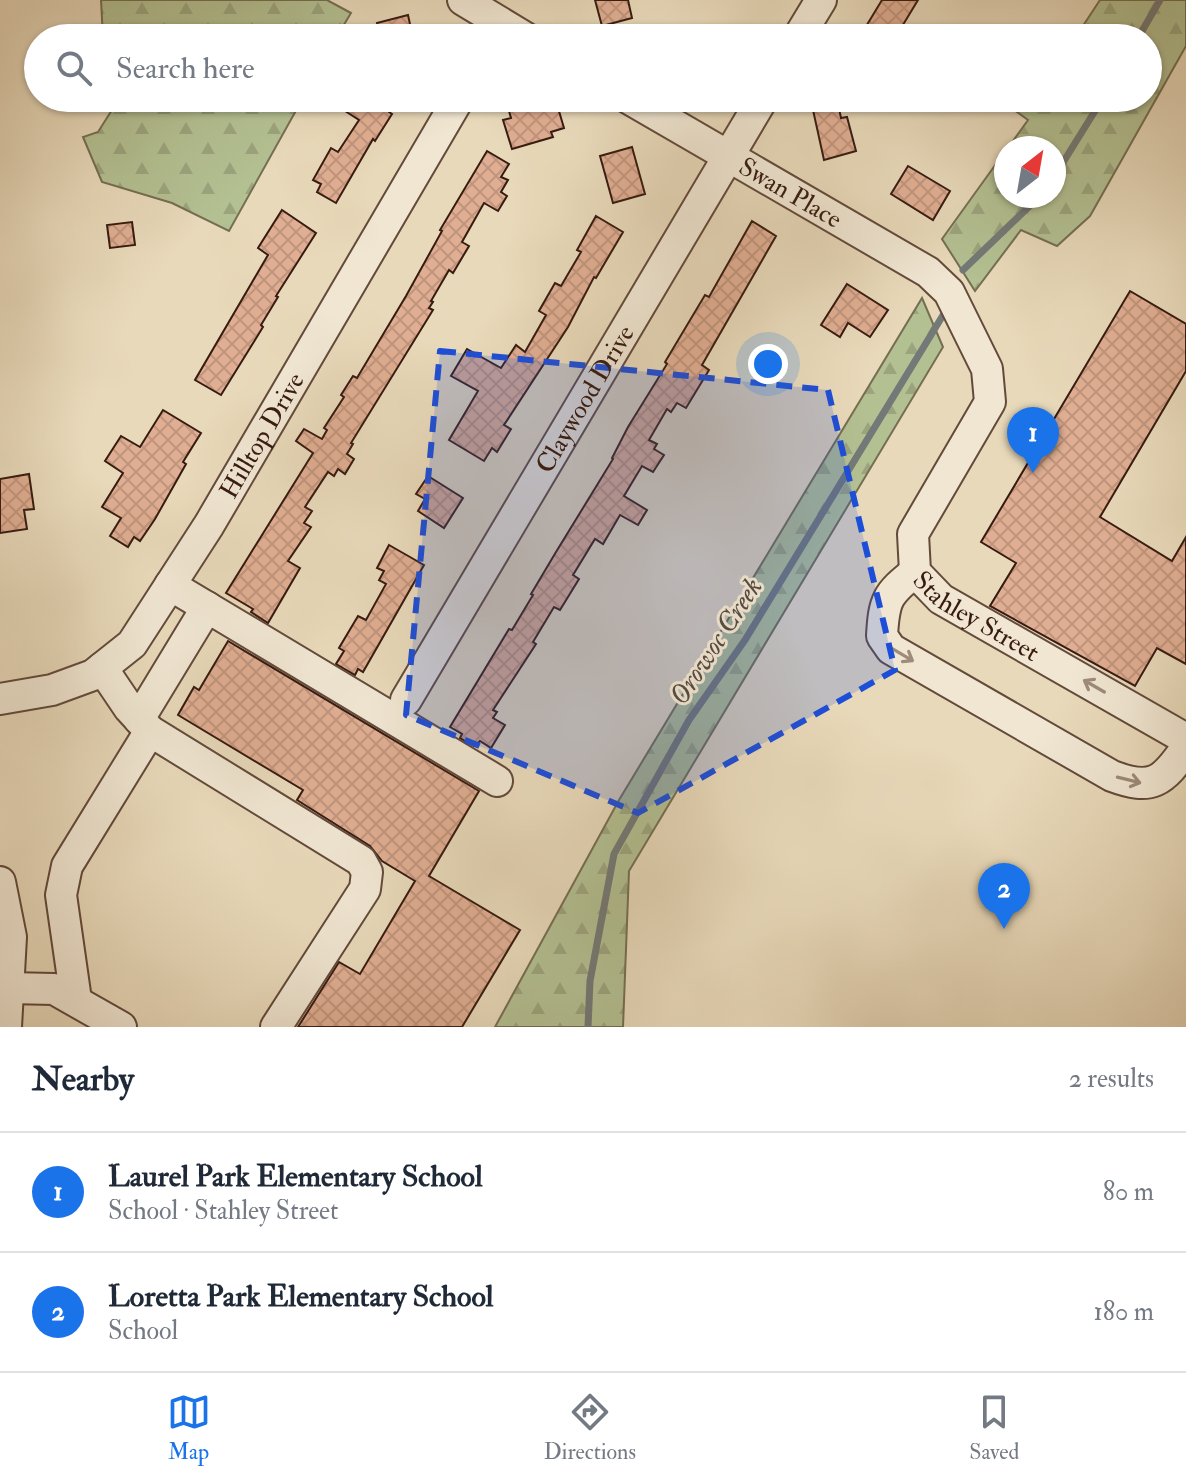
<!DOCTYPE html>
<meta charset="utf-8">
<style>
:root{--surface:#fff;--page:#f2f2f3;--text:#1f2937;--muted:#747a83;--line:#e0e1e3;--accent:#1a73e8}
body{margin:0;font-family:"IM FELL Double Pica",serif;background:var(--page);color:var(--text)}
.compass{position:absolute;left:994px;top:136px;width:72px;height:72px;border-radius:50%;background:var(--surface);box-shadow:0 2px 6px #0004;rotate:31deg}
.you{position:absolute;left:768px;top:364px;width:28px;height:28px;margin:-20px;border:6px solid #fff;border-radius:50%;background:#1a73e8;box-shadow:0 0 0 12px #1a73e833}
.badge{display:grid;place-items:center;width:52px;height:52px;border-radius:50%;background:var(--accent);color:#fff;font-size:26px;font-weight:700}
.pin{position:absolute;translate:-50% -66px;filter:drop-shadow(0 2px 4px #0008)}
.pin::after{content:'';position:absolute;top:42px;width:28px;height:24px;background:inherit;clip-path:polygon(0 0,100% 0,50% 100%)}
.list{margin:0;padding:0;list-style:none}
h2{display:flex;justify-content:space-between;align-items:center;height:104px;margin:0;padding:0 32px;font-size:34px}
h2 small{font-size:26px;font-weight:400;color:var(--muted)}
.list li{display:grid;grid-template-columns:52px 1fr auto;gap:24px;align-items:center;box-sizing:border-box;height:120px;padding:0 32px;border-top:2px solid var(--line)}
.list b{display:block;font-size:30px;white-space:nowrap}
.list p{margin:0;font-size:26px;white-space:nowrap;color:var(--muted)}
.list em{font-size:26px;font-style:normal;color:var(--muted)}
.icon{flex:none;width:44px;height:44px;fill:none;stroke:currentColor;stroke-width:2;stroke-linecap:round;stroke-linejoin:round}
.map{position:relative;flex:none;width:1186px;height:1027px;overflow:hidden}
.search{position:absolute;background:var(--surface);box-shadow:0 2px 6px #0004;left:24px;right:24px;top:24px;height:88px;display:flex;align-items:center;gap:20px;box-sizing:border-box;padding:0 28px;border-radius:44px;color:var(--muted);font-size:30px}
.sheet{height:344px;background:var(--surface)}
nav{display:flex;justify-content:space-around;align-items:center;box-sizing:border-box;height:112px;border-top:2px solid var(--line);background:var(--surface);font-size:22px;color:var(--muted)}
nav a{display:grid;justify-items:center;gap:4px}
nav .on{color:var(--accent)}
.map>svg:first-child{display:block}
.forest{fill:url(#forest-firs);stroke:#756e52;stroke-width:2}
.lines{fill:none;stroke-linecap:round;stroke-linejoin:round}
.stream{stroke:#737976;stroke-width:7}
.building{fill:url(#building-cross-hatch);stroke:#371b11;stroke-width:2}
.minor-casing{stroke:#634a3b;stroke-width:34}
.minor{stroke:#f0e6d2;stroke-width:30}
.oneway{stroke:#9d8b7b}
.marked{fill:#1d4ed8;fill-opacity:0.2;stroke:#1d4ed8;stroke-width:6;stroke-dasharray:16 10;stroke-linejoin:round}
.labels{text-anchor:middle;stroke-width:6;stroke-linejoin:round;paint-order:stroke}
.street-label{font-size:26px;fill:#371b11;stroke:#f0e6d2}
.water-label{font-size:28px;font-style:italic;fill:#554a44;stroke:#f0e6d2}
</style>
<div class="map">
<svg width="1186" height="1027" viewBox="0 0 1186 1027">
<defs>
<pattern id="forest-firs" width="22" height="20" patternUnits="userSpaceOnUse" patternTransform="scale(2)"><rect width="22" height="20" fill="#b3c092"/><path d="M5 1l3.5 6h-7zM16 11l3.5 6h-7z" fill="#9ba47d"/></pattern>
<pattern id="building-cross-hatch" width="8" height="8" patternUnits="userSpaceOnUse" patternTransform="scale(2)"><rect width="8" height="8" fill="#e0ae92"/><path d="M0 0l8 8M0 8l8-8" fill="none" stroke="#c1957d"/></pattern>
</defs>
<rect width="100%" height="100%" fill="#e8d9ba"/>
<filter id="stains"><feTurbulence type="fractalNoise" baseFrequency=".0025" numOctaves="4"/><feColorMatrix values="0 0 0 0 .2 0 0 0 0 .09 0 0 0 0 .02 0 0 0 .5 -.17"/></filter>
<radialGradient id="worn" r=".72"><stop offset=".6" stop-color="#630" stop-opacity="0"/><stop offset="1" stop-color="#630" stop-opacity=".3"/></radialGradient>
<!-- forest -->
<g class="forest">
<path d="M101,0H327L351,13L336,38H103Z"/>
<path d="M1100,0H1186V46L1090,216L1057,246L1021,230L975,291L942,239L1006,150V196H1054V148H1008L1028,120L998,98H1148V38H1075Z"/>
<path d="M116,98H303L229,231L172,203L102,182L83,137L98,132L117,102Z"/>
<path d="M922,298L943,347L629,871L623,1027H495L619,800Z"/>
</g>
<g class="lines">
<!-- stream -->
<g class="stream">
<path d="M1138,38L1160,0"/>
<path d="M1054,177L1103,98"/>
<path d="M963,270L1040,196"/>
<path d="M588,1027L590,981L614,854L689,720L745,640L948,307"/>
</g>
</g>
<!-- building -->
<g class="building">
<path d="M595,0H628L632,18L602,26Z"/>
<path d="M882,0H918L895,38H859Z"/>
<path d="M408,15L413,38H381L377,23Z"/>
<path d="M325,98H398L389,112L392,114L375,141L373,139L336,203L317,192L321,184L313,180L331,148L338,152L359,120Z"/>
<path d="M556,101L564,128L551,132L553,137L512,149L503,120L511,118L509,111L528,106L529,109Z"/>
<path d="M838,104L841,118L847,117L856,151L824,160L813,110Z"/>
<path d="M632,147L645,194L613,203L600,156Z"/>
<path d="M487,151L509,164L501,177L508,180L501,192L507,196L498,211L484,203L462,242L469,246L453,273L449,270L431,301L433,302L429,308L433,310L351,443L353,444L347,454L354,459L345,474L338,469L334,476L328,472L305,507L312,511L304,523L311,527L288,561L300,568L268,623L251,612L253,609L226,593L313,453L296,441L304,429L322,439L327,430L324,428L344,397L341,395L353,376L357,378L406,296L442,231L440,230Z"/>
<path d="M908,166L950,191L933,220L891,194Z"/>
<path d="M282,210L316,233L276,296L278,297L261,325L263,327L221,395L195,380L268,255L258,248Z"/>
<path d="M596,216L623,232L596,278L594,277L568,327L504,425L511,429L497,452L492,448L484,461L449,440L478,391L451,376L467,349L501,368L516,345L525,352L546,315L539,311L555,283L561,286L581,252L577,250Z"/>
<path d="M752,221L776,236L702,365L709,370L686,408L677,403L671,412L667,409L649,440L657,444L654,449L664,455L653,472L642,466L624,496L647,510L638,525L620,515L603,544L595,539L573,575L579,579L560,610L554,607L533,642L536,644L493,710L497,712L493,718L505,725L491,748L480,741L474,746L460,738L462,734L450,727L509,629L512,630L533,595L531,594L556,552L613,459L612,458L628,427L667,364L665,362L705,295L709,297Z"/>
<path d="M132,222L135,245L110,248L107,225Z"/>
<path d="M847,284L888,310L870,337L848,323L840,337L821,325Z"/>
<path d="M1130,291L1186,324V371L1100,517L1172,561L1186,537V664L1157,648L1135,686L990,606L1016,563L981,542Z"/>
<path d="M163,410L201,433L183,462L186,464L155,519L140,541L134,537L128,547L110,536L121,518L102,507L123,473L105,461L121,436L140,447Z"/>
<path d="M29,474L34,509L24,510L27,529L0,533V479Z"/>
<path d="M428,476L463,498L444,528L418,511L425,499L416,494Z"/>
<path d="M389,545L424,565L363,672L358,669L355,675L336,664L344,651L339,648L358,616L366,620L386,584L379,580L384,571L377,568Z"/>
<path d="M228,641L479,791L429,876L520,930L462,1027H298L339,962L360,974L415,881L382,861L370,846L297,800L303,790L178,715L194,687L199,690Z"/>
</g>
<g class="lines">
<defs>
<g id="minor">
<path d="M463,0L526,38"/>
<path d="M798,38L821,0"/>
<path id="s1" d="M628,98L928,272L949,292L987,369L990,402L913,534L915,572L941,599L1186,739"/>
<path d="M915,572C887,594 884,600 882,636L891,649L1112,776C1152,791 1163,782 1186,748"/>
<path d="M170,585L497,781"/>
<path d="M102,668L129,708L150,731L361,861L367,872L365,889L276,1027"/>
<path id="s2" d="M0,699L52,690L93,675L132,644L209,525L459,98"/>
<path id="s3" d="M406,700L763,98"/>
<path d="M139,719L207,607"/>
<path d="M0,882L11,937L6,1027"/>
<path d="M8,988L54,989L121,1027"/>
<path d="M76,1000L61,895L67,866L150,731"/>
</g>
</defs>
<!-- minor casing -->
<use href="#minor" class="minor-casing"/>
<!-- minor -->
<use href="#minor" class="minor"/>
</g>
<!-- one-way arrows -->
<defs><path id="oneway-shaft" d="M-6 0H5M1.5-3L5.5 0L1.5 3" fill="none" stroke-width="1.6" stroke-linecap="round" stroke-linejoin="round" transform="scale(2)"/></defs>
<g class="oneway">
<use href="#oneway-shaft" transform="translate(903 655) rotate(31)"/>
<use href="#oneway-shaft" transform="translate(1094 686) rotate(-150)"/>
<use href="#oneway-shaft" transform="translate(1129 780) rotate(14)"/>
</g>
<!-- marked area -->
<path class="marked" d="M440,351L828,390L895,670L638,813L406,715Z"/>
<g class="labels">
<!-- street labels -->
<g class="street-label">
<text dy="9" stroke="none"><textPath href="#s1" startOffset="188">Swan Place</textPath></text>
<text dy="9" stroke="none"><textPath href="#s3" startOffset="350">Claywood Drive</textPath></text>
<text dy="9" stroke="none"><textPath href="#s2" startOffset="392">Hilltop Drive</textPath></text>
<text dy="9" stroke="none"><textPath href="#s1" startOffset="762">Stahley Street</textPath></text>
</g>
<!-- water labels -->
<g class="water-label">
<text transform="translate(715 641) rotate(-57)" y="10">Orowoc Creek</text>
</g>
</g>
<rect width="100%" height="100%" filter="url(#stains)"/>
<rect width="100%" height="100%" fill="url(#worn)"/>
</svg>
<svg class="compass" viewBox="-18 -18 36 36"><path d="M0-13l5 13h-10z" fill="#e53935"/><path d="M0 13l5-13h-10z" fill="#747a83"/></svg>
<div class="you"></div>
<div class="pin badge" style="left:1033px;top:473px">1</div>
<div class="pin badge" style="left:1004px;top:929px">2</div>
<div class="search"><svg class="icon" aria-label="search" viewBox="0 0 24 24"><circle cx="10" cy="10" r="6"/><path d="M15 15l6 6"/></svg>Search here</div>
</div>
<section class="sheet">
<h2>Nearby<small>2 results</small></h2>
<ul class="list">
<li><span class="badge">1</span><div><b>Laurel Park Elementary School</b><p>School · Stahley Street</p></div><em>80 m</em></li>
<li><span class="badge">2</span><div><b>Loretta Park Elementary School</b><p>School</p></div><em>180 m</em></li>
</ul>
</section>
<nav>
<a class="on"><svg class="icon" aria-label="map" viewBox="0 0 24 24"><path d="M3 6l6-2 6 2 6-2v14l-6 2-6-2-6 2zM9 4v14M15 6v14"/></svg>Map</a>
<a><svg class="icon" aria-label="directions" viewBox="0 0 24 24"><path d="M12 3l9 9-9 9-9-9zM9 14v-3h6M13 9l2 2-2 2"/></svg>Directions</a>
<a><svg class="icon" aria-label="saved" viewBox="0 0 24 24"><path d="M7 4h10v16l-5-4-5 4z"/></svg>Saved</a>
</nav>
